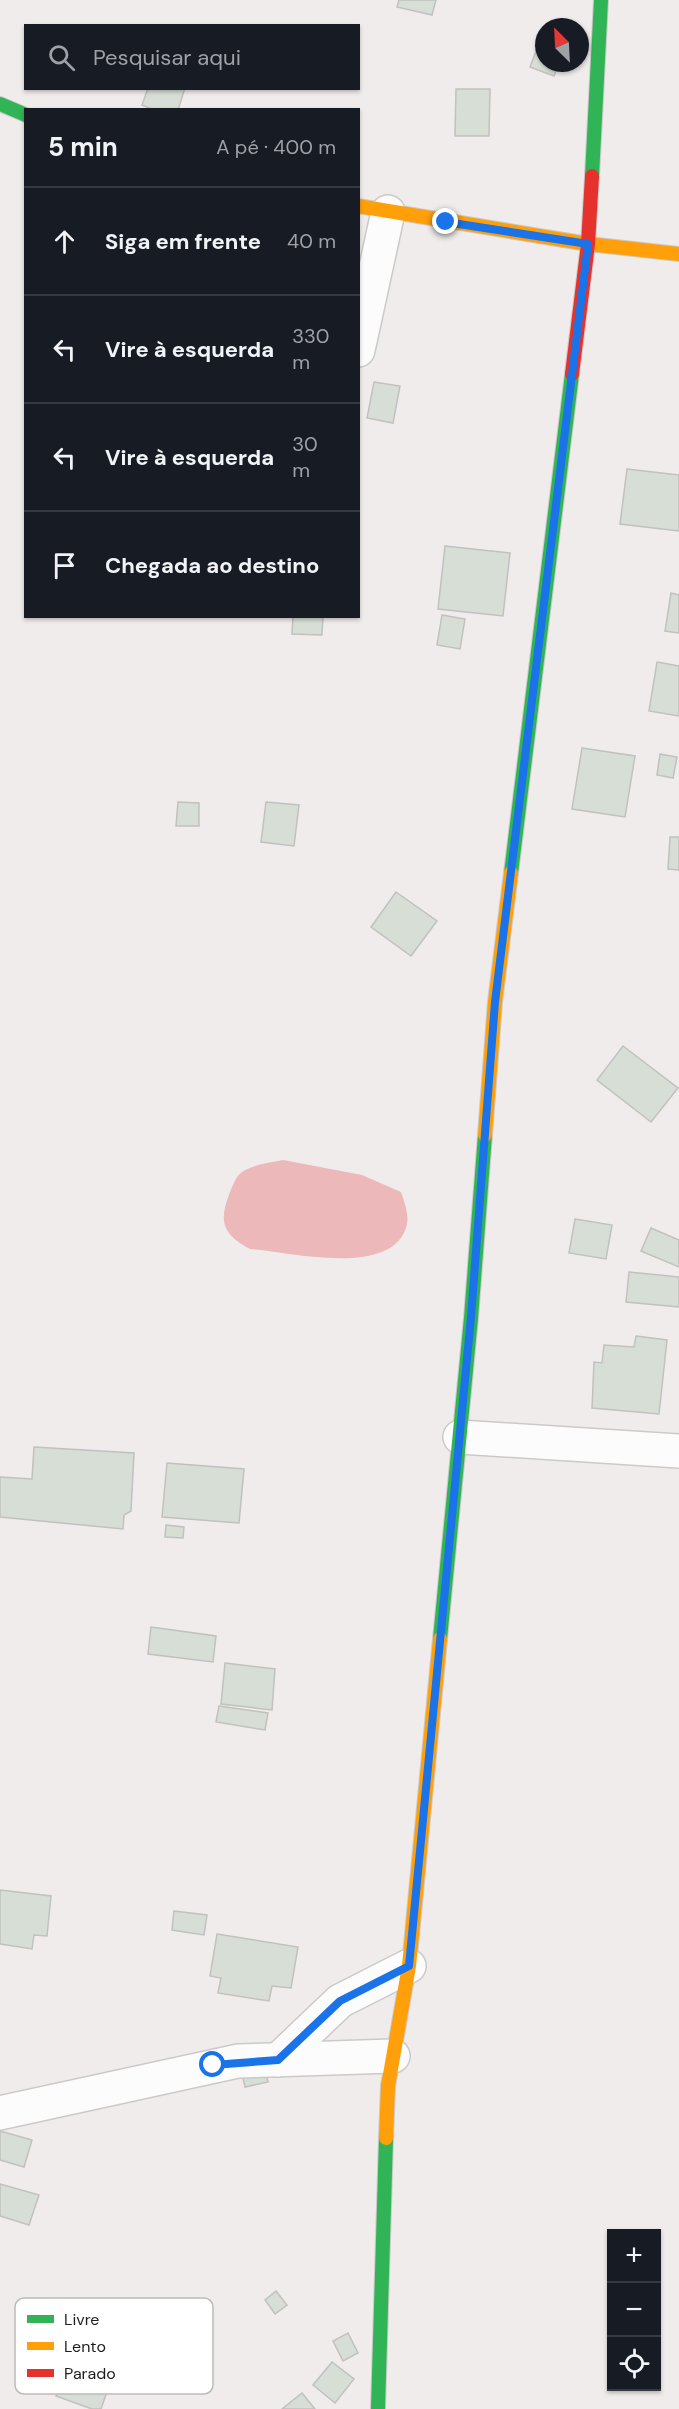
<!DOCTYPE html>
<html lang="pt">
<meta charset="utf-8">
<style>
:root{--surface:#171b24;--page:#242831;--text:#f1f3f6;--muted:#9ea1a6;--line:#363941}
body{margin:0;font-family:"DM Sans",sans-serif;background:var(--page);color:var(--text)}
.controls{position:absolute;right:18px;bottom:18px;display:grid;overflow:hidden;border-radius:0px;box-shadow:0 2px 4px #0004}
.controls button{width:54px;height:54px;display:grid;place-items:center;padding:0;border:0;border-bottom:2px solid var(--line);background:var(--surface);color:var(--text);font:30px sans-serif}
.compass{position:absolute;left:535px;top:18px;width:54px;height:54px;border-radius:50%;background:var(--surface);box-shadow:0 2px 4px #0004;rotate:336deg}
.stop{position:absolute;width:18px;height:18px;margin:-14px;border:4px solid #1a73e8;border-radius:50%;background:#fff}
.stop.end{background:#1a73e8;border-color:#fff;box-shadow:0 2px 6px #0008}
.list{margin:0;padding:0;list-style:none}
h2{display:flex;justify-content:space-between;align-items:center;height:78px;margin:0;padding:0 24px;font-size:26px}
h2 small{font-size:20px;font-weight:400;color:var(--muted)}
.list li{display:grid;grid-template-columns:39px 1fr auto;gap:18px;align-items:center;box-sizing:border-box;height:108px;padding:0 24px;border-top:2px solid var(--line)}
.list b{display:block;font-size:22px;white-space:nowrap}
.list em{font-size:20px;font-style:normal;color:var(--muted)}
.icon{flex:none;width:33px;height:33px;fill:none;stroke:currentColor;stroke-width:2;stroke-linecap:round;stroke-linejoin:round}
.map{position:relative;flex:none;width:679px;height:2409px;overflow:hidden}
.search{position:absolute;background:var(--surface);box-shadow:0 2px 4px #0004;left:24px;top:24px;width:336px;height:66px;display:flex;align-items:center;gap:15px;box-sizing:border-box;padding:0 21px;border-radius:0px;color:var(--muted);font-size:22px}
.panel{position:absolute;background:var(--surface);box-shadow:0 2px 4px #0004;left:24px;top:108px;width:336px;height:510px;border-radius:0px}
.map>svg:first-child{display:block}
.water{fill:#ecb8b9}
.building{fill:#d7ded5;stroke:#c1c1bf;stroke-width:1.5}
.lines{fill:none;stroke-linecap:round;stroke-linejoin:round}
.street-casing{stroke:#ccc9c9;stroke-width:36}
.fast-casing{stroke:#ccc9c9;stroke-width:16}
.slow-casing{stroke:#ccc9c9;stroke-width:16}
.jam-casing{stroke:#ccc9c9;stroke-width:16}
.street{stroke:#fdfcfc;stroke-width:33}
.fast{stroke:#30b455;stroke-width:14}
.slow{stroke:#ff9f0a;stroke-width:14}
.jam{stroke:#e5322d;stroke-width:14}
.route{stroke:#1a73e8;stroke-width:8}
.key{fill:#fff;stroke:#bcbbbb;stroke-width:1.5}
.key-label{font-size:16px;fill:#1e1c1c}
</style>
<div class="map">
<svg width="679" height="2409" viewBox="0 0 679 2409">
<rect width="100%" height="100%" fill="#f0ecec"/>
<!-- water -->
<path class="water" d="M283,1160L362,1175L401,1192C404,1201 409,1214 407,1224C395,1279 289,1252 250,1249C221,1233 219,1221 230,1192C233,1185 236,1176 242,1172C254,1164 269,1163 283,1160Z"/>
<!-- building -->
<g class="building">
<path d="M399,0H436L432,15L397,7Z"/>
<path d="M540,41L544,42V63H559L554,76L530,67Z"/>
<path d="M148,88H185L178,110H154L142,105Z"/>
<path d="M456,89H490L489,136H455Z"/>
<path d="M374,382L400,386L393,423L367,418Z"/>
<path d="M627,469L679,475V531L620,524Z"/>
<path d="M445,546L510,553L503,616L438,609Z"/>
<path d="M671,593L679,595V633L665,631Z"/>
<path d="M442,615L465,619L460,649L437,645Z"/>
<path d="M293,616H323L322,635L292,634Z"/>
<path d="M657,662L679,666V716L649,711Z"/>
<path d="M582,748L635,756L625,817L572,809Z"/>
<path d="M660,754L677,757L673,778L657,775Z"/>
<path d="M178,802L199,803V826H176Z"/>
<path d="M266,802L299,805L294,846L261,842Z"/>
<path d="M670,837H679V870L668,869Z"/>
<path d="M396,892L437,921L411,956L371,927Z"/>
<path d="M623,1046L678,1088L651,1122L597,1080Z"/>
<path d="M575,1219L612,1225L606,1259L569,1253Z"/>
<path d="M651,1228L679,1240V1267L641,1251Z"/>
<path d="M629,1272L679,1277V1307L626,1302Z"/>
<path d="M636,1336L667,1340L659,1414L592,1408L594,1362L602,1363L604,1345L634,1347Z"/>
<path d="M34,1447L134,1453L131,1511L124,1515L123,1529L0,1517V1477L32,1479Z"/>
<path d="M167,1463L244,1469L239,1523L162,1517Z"/>
<path d="M166,1525L184,1527L183,1538L165,1537Z"/>
<path d="M151,1627L216,1636L213,1662L148,1654Z"/>
<path d="M225,1663L275,1669L272,1710L221,1704Z"/>
<path d="M219,1706L268,1713L265,1730L216,1722Z"/>
<path d="M0,1890L51,1896L47,1936L34,1935L32,1949L0,1944Z"/>
<path d="M174,1911L207,1915L204,1935L172,1930Z"/>
<path d="M217,1934L298,1947L291,1988L272,1986L269,2001L218,1993L221,1978L210,1976Z"/>
<path d="M264,2064L268,2082L245,2087L241,2069Z"/>
<path d="M0,2131L32,2140L24,2167L0,2160Z"/>
<path d="M0,2184L39,2195L29,2225L0,2216Z"/>
<path d="M276,2291L287,2305L275,2314L265,2300Z"/>
<path d="M348,2333L358,2353L343,2361L333,2341Z"/>
<path d="M332,2362L354,2379L335,2403L313,2385Z"/>
<path d="M66,2370L109,2386L101,2409H92L56,2396Z"/>
<path d="M302,2393L315,2409H282Z"/>
</g>
<g class="lines">
<defs>
<g id="street">
<path d="M358,350L388,212"/>
<path d="M460,1437L679,1451"/>
<path d="M278,2060L340,2001L409,1966"/>
<path d="M0,2113L238,2061L393,2056"/>
</g>
<g id="fast">
<path d="M0,104L26,115"/>
<path d="M592,176L601,0"/>
<path d="M511,873L572,374"/>
<path d="M440,1639L471,1318L485,1135"/>
<path d="M378,2409L386,2138"/>
</g>
<g id="slow">
<path d="M358,206L588,244L679,254"/>
<path d="M485,1135L495,1002L511,873"/>
<path d="M386,2138L388,2086L409,1966L440,1639"/>
</g>
<path id="jam" d="M572,374L588,244L592,176"/>
</defs>
<!-- street casing -->
<use href="#street" class="street-casing"/>
<!-- fast casing -->
<use href="#fast" class="fast-casing"/>
<!-- slow casing -->
<use href="#slow" class="slow-casing"/>
<!-- jam casing -->
<use href="#jam" class="jam-casing"/>
<!-- street -->
<use href="#street" class="street"/>
<!-- fast -->
<use href="#fast" class="fast"/>
<!-- slow -->
<use href="#slow" class="slow"/>
<!-- jam -->
<use href="#jam" class="jam"/>
</g>
<g class="lines">
<!-- route -->
<path class="route" d="M213,2065L278,2060L340,2001L409,1966L471,1317L495,1002L588,244L446,222"/>
</g>
<!-- legend -->
<rect x="15" y="2298" width="198" height="96" rx="9" class="key"/>
<rect x="27" y="2315" width="27" height="8" fill="#30b455"/>
<rect x="27" y="2342" width="27" height="8" fill="#ff9f0a"/>
<rect x="27" y="2369" width="27" height="8" fill="#e5322d"/>
<g class="key-label">
<text x="64" y="2325">Livre</text>
<text x="64" y="2352">Lento</text>
<text x="64" y="2379">Parado</text>
</g>
</svg>
<div class="controls">
<button>+</button>
<button>−</button>
<button><svg class="icon" aria-label="locate" viewBox="0 0 24 24"><circle cx="12" cy="12" r="6"/><path d="M12 2v4M12 18v4M2 12h4M18 12h4"/></svg></button>
</div>
<svg class="compass" viewBox="-18 -18 36 36"><path d="M0-13l5 13h-10z" fill="#e53935"/><path d="M0 13l5-13h-10z" fill="#9ea1a6"/></svg>
<div class="stop" style="left:213px;top:2065px"></div>
<div class="stop end" style="left:446px;top:222px"></div>
<div class="search"><svg class="icon" aria-label="search" viewBox="0 0 24 24"><circle cx="10" cy="10" r="6"/><path d="M15 15l6 6"/></svg>Pesquisar aqui</div>
<section class="panel">
<h2>5 min<small>A pé · 400 m</small></h2>
<ul class="list">
<li><svg class="icon" aria-label="ahead" viewBox="0 0 24 24"><path d="M12 20V5M6 11l6-6 6 6"/></svg><div><b>Siga em frente</b></div><em>40 m</em></li>
<li><svg class="icon" aria-label="left" viewBox="0 0 24 24"><path d="M17 20v-9H6M10 6l-5 5 5 5"/></svg><div><b>Vire à esquerda</b></div><em>330 m</em></li>
<li><svg class="icon" aria-label="left" viewBox="0 0 24 24"><path d="M17 20v-9H6M10 6l-5 5 5 5"/></svg><div><b>Vire à esquerda</b></div><em>30 m</em></li>
<li><svg class="icon" aria-label="arrive" viewBox="0 0 24 24"><path d="M6 21V4h12l-3 4 3 4H6"/></svg><div><b>Chegada ao destino</b></div></li>
</ul>
</section>
</div>
